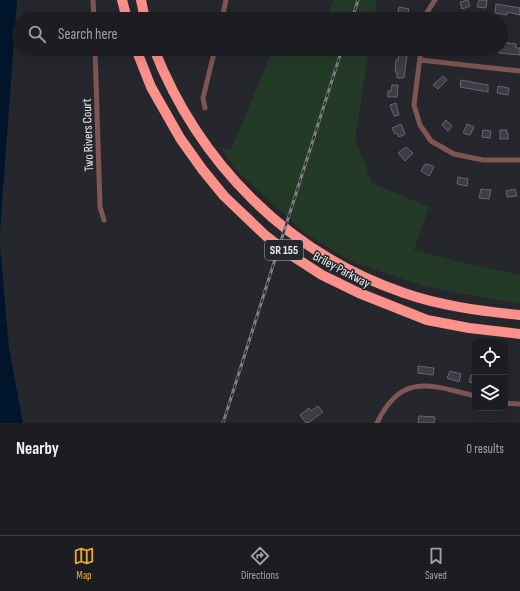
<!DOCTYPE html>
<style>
:root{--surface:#1c1d22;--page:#25262a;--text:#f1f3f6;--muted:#a0a2a5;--line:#3a3b40;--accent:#eba939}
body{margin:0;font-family:"Sofia Sans Condensed",sans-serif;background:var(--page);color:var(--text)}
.controls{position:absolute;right:12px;bottom:12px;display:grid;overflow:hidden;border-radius:8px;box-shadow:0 4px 16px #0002}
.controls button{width:36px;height:36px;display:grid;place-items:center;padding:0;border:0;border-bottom:1px solid var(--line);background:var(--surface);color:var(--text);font:20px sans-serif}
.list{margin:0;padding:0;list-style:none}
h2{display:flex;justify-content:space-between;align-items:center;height:52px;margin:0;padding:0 16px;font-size:17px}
h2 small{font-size:13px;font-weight:400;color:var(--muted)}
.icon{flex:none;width:22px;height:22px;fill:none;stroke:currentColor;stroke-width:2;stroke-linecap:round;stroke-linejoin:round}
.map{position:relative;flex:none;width:520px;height:423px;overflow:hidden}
.search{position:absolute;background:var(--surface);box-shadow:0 4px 16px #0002;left:12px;right:12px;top:12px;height:44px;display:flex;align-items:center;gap:10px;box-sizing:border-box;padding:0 14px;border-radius:22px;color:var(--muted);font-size:15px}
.sheet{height:112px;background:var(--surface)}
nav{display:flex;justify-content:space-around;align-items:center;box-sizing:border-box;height:56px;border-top:1px solid var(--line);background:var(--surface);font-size:11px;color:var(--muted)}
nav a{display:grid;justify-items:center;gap:2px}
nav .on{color:var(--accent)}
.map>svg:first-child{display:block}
.green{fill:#233b26}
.water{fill:#00152c}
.building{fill:#3d3d44;stroke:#66666e}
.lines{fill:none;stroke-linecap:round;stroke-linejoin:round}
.minor{stroke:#805552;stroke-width:5}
.motorway{stroke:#fb918b;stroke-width:10}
.rail-casing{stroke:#7e7f84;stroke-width:3}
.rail{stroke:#26272d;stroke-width:1.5;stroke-dasharray:4.5;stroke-linecap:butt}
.labels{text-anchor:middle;stroke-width:3;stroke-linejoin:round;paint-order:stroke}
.shield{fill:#26272d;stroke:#aeafb4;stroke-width:1}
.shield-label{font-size:12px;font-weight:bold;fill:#e9e9ee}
.street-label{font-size:13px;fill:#e9e9ee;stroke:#26272d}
</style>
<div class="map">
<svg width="520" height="423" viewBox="0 0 520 423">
<rect width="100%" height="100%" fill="#26272d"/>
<!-- green -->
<g class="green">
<path d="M334,0H377L374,19H326Z"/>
<path d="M273,49L312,53L314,49H369L355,138L372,183L429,207L414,250L473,265L520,275V304L427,287L352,262L306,234L235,169L221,147L231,150Z"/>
</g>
<!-- water -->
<g class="water">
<path d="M0,0H17L0,231Z"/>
<path d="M0,245L9,348L23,423H0Z"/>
</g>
<!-- building -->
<g class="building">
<path d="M468,0L470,6L462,9L460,2Z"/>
<path d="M479,0H487L486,8L477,7Z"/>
<path d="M496,4L520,8V15L507,12V15L495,13Z"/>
<path d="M399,7L409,9L406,18L400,16L401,13L398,12Z"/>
<path d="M450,13L461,19H446Z"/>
<path d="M501,42L516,44V48H520V55L499,53V49H501Z"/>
<path d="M399,54L407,55L404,78H397V72H395L396,60H398Z"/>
<path d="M443,76L447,80L438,89L433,85Z"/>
<path d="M461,80L488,85V92L460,87Z"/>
<path d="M392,85H398L397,97H388V91H391Z"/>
<path d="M498,86L509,88L508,95L497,93Z"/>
<path d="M396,103L399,115L394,116L390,105Z"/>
<path d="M446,120L452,126L448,131L442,125Z"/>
<path d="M401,124L405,134L399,137L397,133L395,134L392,128Z"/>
<path d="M467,124L474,127L470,135L463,133Z"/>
<path d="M483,130L491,131L490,138L482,137Z"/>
<path d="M500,130H507L506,133H508V139H500Z"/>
<path d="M406,147L413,153L405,161L398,153Z"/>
<path d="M425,164L427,165L428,164L434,167L429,176L421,171Z"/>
<path d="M458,177L468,179L467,186L457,184Z"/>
<path d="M481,189L491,190L489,199L479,198Z"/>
<path d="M515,189L517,196L507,197L506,191Z"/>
<path d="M418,366L434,368L433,375L418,373Z"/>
<path d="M450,371L461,374L459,382L447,378Z"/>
<path d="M471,375L475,376V384L469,382Z"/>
<path d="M318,406L323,412L308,423H306L300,415L309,408L311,411Z"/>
<path d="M419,416L435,417L434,423H418Z"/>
</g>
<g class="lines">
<!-- minor -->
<g class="minor">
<path d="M93,0L94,19"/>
<path d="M222,19L226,0"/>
<path d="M426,19V14L435,0"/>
<path d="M95,49L100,207L104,220"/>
<path d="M421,49L414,105L420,125L431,141L454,154L483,160H520"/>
<path d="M420,60L520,71"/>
<path d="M205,108L203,98L215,49"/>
<path d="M505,403L520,404"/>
<path d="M377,423C401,372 431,385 475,396"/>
</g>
<!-- motorway -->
<g class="motorway">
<path d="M122,0L127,19"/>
<path d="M141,0L145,19"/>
<path d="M136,49L151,87L180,138L202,169L224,196L266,236L288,253L322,275L359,293L427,320L469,328L520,334"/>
<path d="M154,49C199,163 287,253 404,293C441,306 481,311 520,315"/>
</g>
<defs>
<g id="rail">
<path d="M352,19L358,0"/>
<path d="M223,423L342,49"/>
</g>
</defs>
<!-- rail casing -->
<use href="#rail" class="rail-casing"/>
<!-- rail -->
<use href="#rail" class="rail"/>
</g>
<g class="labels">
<!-- shield labels -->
<rect class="shield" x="265" y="240" width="38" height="20" rx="3"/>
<g class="shield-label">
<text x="284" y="254">SR 155</text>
</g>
<!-- street labels -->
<g class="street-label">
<text transform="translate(87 135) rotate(-92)" y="5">Two Rivers Court</text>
<text transform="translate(342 269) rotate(28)" y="5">Briley Parkway</text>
</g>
</g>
</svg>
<div class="controls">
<button><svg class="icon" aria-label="locate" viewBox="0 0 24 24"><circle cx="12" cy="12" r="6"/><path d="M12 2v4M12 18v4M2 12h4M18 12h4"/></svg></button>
<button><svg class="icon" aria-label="layers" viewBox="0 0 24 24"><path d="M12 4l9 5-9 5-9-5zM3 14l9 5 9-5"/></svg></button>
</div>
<div class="search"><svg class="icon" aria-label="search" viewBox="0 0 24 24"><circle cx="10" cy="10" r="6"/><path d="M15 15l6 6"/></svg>Search here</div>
</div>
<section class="sheet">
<h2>Nearby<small>0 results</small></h2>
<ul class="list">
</ul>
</section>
<nav>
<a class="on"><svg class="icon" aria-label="map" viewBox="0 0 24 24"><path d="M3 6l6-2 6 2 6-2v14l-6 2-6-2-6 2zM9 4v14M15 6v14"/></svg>Map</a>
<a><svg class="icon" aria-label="directions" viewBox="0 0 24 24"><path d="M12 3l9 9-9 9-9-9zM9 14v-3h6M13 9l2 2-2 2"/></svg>Directions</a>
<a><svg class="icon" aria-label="saved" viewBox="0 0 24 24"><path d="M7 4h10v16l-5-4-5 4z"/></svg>Saved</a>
</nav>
